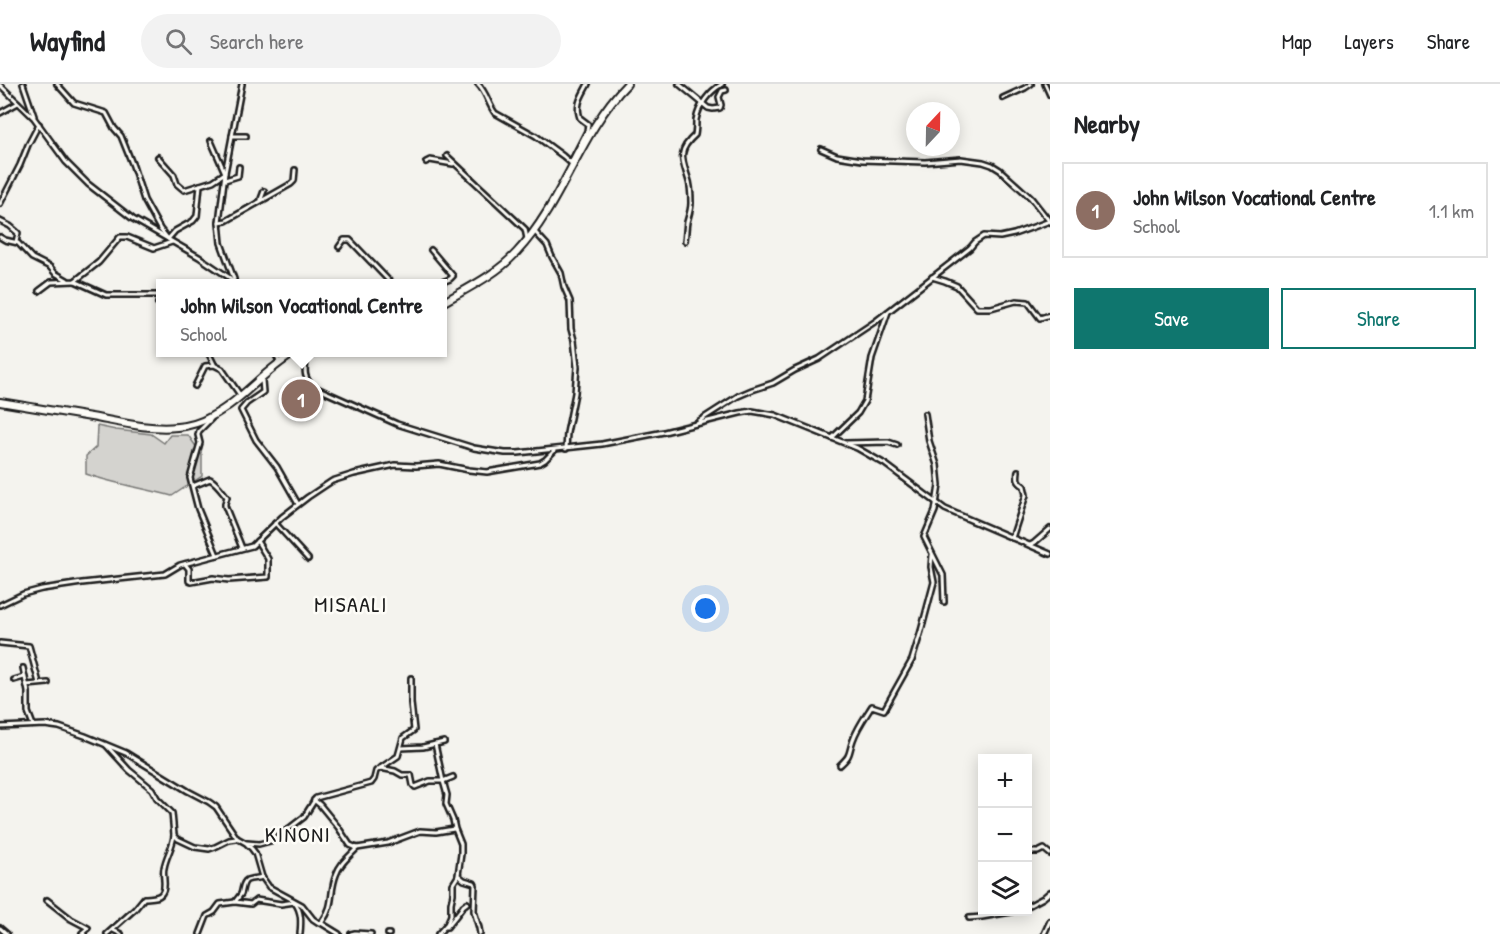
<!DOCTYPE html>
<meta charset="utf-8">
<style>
:root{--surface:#fff;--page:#f2f2f2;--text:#202124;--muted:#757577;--line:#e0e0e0;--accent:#0f766e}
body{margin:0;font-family:"Patrick Hand",sans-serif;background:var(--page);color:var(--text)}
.controls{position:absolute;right:18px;bottom:18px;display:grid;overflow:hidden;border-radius:0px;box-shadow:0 3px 15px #0003}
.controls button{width:54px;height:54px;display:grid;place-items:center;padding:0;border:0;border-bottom:2px solid var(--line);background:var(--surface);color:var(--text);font:30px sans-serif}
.compass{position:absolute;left:906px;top:18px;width:54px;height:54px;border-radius:50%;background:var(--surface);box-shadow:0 3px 15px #0003;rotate:22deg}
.you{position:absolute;left:706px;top:525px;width:21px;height:21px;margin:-15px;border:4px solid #fff;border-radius:50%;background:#1a73e8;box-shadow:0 0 0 9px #1a73e833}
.badge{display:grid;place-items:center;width:39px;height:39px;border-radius:50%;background:var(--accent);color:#fff;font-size:20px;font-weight:700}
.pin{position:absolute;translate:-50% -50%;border:3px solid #fff;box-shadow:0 2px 6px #0006}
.popup{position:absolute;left:156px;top:195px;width:291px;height:78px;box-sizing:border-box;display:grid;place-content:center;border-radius:0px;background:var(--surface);filter:drop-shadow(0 2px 4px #0005);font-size:20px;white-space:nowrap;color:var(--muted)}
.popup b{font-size:22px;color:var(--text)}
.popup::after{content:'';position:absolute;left:50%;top:100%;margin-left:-12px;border:12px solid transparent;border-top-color:var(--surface)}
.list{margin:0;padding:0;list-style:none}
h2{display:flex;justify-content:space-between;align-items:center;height:78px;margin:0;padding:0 24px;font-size:26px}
h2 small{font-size:20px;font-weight:400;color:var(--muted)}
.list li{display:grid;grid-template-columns:39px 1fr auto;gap:18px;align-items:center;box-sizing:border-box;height:96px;margin:0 12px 12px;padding:0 12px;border:2px solid var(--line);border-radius:0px}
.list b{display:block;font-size:22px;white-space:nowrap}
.list p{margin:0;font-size:20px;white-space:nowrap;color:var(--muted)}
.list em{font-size:20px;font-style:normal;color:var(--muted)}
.actions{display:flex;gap:12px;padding:18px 24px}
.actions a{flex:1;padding:14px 0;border:2px solid var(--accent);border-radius:0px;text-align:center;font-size:21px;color:var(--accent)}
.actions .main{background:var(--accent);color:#fff}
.icon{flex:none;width:33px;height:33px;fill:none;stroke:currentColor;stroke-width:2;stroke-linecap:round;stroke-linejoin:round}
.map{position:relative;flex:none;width:1050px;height:850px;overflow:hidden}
header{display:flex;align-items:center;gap:36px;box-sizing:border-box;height:84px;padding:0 30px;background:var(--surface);border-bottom:2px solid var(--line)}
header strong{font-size:28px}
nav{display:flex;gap:33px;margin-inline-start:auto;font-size:21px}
.search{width:420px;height:54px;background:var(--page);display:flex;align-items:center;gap:15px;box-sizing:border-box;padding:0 21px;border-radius:33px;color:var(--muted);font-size:22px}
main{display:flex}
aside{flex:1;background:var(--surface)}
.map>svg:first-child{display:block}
.green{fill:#d4d3cf;stroke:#787876;stroke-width:1.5}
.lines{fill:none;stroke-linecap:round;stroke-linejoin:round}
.minor-casing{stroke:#1c1c1c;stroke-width:8}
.primary-casing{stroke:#1c1c1c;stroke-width:10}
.minor{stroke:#fdfcf7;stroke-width:3}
.primary{stroke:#fdfcf7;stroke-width:6}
.labels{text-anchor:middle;stroke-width:5;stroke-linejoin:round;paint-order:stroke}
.quarter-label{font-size:22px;letter-spacing:1.5px;fill:#1c1c1c;stroke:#fdfcf7}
</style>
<header>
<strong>Wayfind</strong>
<div class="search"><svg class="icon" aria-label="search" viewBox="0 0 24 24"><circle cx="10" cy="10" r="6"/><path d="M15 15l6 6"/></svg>Search here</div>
<nav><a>Map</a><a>Layers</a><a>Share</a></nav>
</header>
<main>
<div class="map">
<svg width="1050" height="850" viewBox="0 0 1050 850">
<rect width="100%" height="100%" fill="#f4f3ee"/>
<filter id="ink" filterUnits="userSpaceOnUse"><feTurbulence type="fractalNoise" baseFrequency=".0167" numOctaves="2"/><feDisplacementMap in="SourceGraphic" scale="12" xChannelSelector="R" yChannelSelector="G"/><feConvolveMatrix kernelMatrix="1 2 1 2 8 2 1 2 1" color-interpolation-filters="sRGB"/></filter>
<g filter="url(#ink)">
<!-- green -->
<path class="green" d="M97,342L116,346L151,350L164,359L170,351H188L202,371V392L172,412C143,404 115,400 86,390V372L96,363Z"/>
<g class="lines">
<defs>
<g id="minor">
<path d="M23,0L34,32"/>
<path d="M57,0L74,19L106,29L114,44L121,52L133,82L144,116L160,145L168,155L175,147L193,137L197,132L200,101L213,97L225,89L211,57"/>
<path d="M478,0C487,9 488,20 495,29L536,52L563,72L572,80"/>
<path d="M679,0L708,24L713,25L720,24L721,21L719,13L722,7L726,6"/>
<path d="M1045,0L1050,11"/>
<path d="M0,1L34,34L66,78L88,100L133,135L199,173L230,194L236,200"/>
<path d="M1003,14L1025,4L1031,0"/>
<path d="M0,29L18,19"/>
<path d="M232,52H246"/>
<path d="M821,65L837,72L862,76L925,78L961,75L983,78L992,81L1000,86L1031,114L1050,138"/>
<path d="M447,72L525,145L527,155"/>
<path d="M158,73L174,91L177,100L184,106L200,101"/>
<path d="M426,78L430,76L453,80"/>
<path d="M571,78L587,47L588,40L580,34C575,20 582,12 588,0"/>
<path d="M225,96L238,92L239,83"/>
<path d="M261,115L264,107"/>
<path d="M0,120L20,81L28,61L39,40"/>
<path d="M0,137L10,142L18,149L16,158"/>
<path d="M219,138L226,137L291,100L294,97L295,86"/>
<path d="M535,148L547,161L552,173L561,189L564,203L570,217L571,245L574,256L577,283L575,309L567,349L566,365"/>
<path d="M0,153L5,156L18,159L32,174L50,183L55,189L67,196"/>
<path d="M685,157C686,151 686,144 687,138C689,131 691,125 691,119C691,111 691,102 688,94C682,75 677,67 695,51C696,46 696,41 696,36C699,21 709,8 722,0"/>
<path d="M339,163L344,156H350L392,200"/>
<path d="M431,166L453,192L450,195L437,200"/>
<path d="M932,193L945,197L957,202L977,224H991L1016,217L1028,218L1040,234L1050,231"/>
<path d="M234,195L221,159L219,138L225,89L242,0"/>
<path d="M75,197L106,211H160"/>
<path d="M39,207L51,198L75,197L99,178L120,153H127L154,164L172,158"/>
<path d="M158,219L160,220"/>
<path d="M208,268L214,280"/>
<path d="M275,268L279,278"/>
<path d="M305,268C308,284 300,288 312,302L397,340L474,364L505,369H518L602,360L664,348L740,329L752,327L775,331L857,364L885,380L945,425L1050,470"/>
<path d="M262,296L263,308L247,319L241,326L256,356L277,383L298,420"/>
<path d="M195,302L205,282L214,281L222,285L240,311"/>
<path d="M925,330L929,357L937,381L939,401L935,427L924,453L943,491L944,518"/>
<path d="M211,335L199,347L198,351L200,359L190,394L198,425L217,471"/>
<path d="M699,337L738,312L752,306L773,299L795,286L819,275L876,237L970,164L975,158L984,152L1000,153L1014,150L1050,137"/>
<path d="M832,354L858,329L865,317L872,274L888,228"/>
<path d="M846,359L888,358L897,361"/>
<path d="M193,402L210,395C217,399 222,407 227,413L225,419V422L242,464"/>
<path d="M275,439L308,475"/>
<path d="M1012,454L1026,411L1024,402C1017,398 1017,395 1018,387"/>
<path d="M1030,461L1034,459L1050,445"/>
<path d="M185,480L189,485V497L191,498L213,494L229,496L268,493V475L257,457"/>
<path d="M0,521L23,510L42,505L82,499L165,490L180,481L252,462L282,433L308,413L332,397L354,390L395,381L416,382L439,380L469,386L487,388L540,379L545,376L554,367"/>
<path d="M0,559L29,562L39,599"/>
<path d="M23,584L28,608V628L33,641"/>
<path d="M14,596L24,593"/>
<path d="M27,601L48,599"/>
<path d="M0,643L45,641L59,643L85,652L126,669L188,707L209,718L216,723L237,754L246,759L252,765L255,769L262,793L269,803L302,821L313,835L319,839L322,838C335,820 329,809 336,791C340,779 349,773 357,764"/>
<path d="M106,661L129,686L152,705L157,714L172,729L174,751L178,755L195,763L209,765L215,763L229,756L236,755"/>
<path d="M401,664L423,663L444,658"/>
<path d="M840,681C852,670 848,670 853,656C857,644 865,633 872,622L884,626L912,576L921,547L934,498L931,483L932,471"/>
<path d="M380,684L395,687L402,691H411L413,701L415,703L430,697H443L435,660"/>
<path d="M453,693L443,697L447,711L446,720L453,736L455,745L461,760V770L458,791L464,796L474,799L475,801L474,827L479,844L480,850"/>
<path d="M314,716L320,721L338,743L350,761L357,764L388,759L420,747L436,748L454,745"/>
<path d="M247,759L259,760L274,756L304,733L316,714L371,699L374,695L376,687L398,672L403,654L414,646L411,619V594"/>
<path d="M1028,768H1038L1044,765L1050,770"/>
<path d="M47,816L71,835L88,844L82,849L84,850"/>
<path d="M235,818L251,820L256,816L281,820L295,818"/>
<path d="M295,819C302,828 301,839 300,850"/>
<path d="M1028,822L1043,814L1050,808"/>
<path d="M969,834L982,833L1011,828"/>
<path d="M321,839L339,850"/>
<path d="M445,843H447C450,839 462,825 463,822L467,819"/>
<path d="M0,844L7,850"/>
<path d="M113,846L121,850"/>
<path d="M107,850L135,825L144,814C150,813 158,815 162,809C167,802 162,792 164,784C166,772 173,763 174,751"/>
<path d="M200,850L207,832L214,828L220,820L235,818C237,815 239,813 241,810C243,805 242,799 247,796C252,794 257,795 262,793"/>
<path d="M351,850L355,849L371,850"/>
<path d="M388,850H389"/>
<path d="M438,850L447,840L451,831V819L453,810V800L458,792"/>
<path d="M1044,850L1050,837"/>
</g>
<g id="primary">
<path d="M442,219C468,204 497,190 517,168C563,119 579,49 627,0"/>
<path d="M0,318C30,323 61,328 91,333C119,338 149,346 177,343C189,342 202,338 212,332C244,315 265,285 296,268"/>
</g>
</defs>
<!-- minor casing -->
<use href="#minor" class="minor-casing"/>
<!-- primary casing -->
<use href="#primary" class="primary-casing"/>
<!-- minor -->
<use href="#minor" class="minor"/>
<!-- primary -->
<use href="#primary" class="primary"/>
</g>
</g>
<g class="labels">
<!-- quarter labels -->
<g class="quarter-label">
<text x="351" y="528">MISAALI</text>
<text x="298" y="758">KINONI</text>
</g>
</g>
</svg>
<div class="controls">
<button>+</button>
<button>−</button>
<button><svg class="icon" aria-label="layers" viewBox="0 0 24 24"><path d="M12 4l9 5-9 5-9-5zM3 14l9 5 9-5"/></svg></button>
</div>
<svg class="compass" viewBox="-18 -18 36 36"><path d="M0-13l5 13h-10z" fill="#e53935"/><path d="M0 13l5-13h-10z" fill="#757577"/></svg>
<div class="you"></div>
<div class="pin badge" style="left:301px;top:315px;background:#8d6e63">1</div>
<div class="popup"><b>John Wilson Vocational Centre</b>School</div>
</div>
<aside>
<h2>Nearby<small></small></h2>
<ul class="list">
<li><span class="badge" style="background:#8d6e63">1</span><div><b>John Wilson Vocational Centre</b><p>School</p></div><em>1.1 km</em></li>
</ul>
<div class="actions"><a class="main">Save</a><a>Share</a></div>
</aside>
</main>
